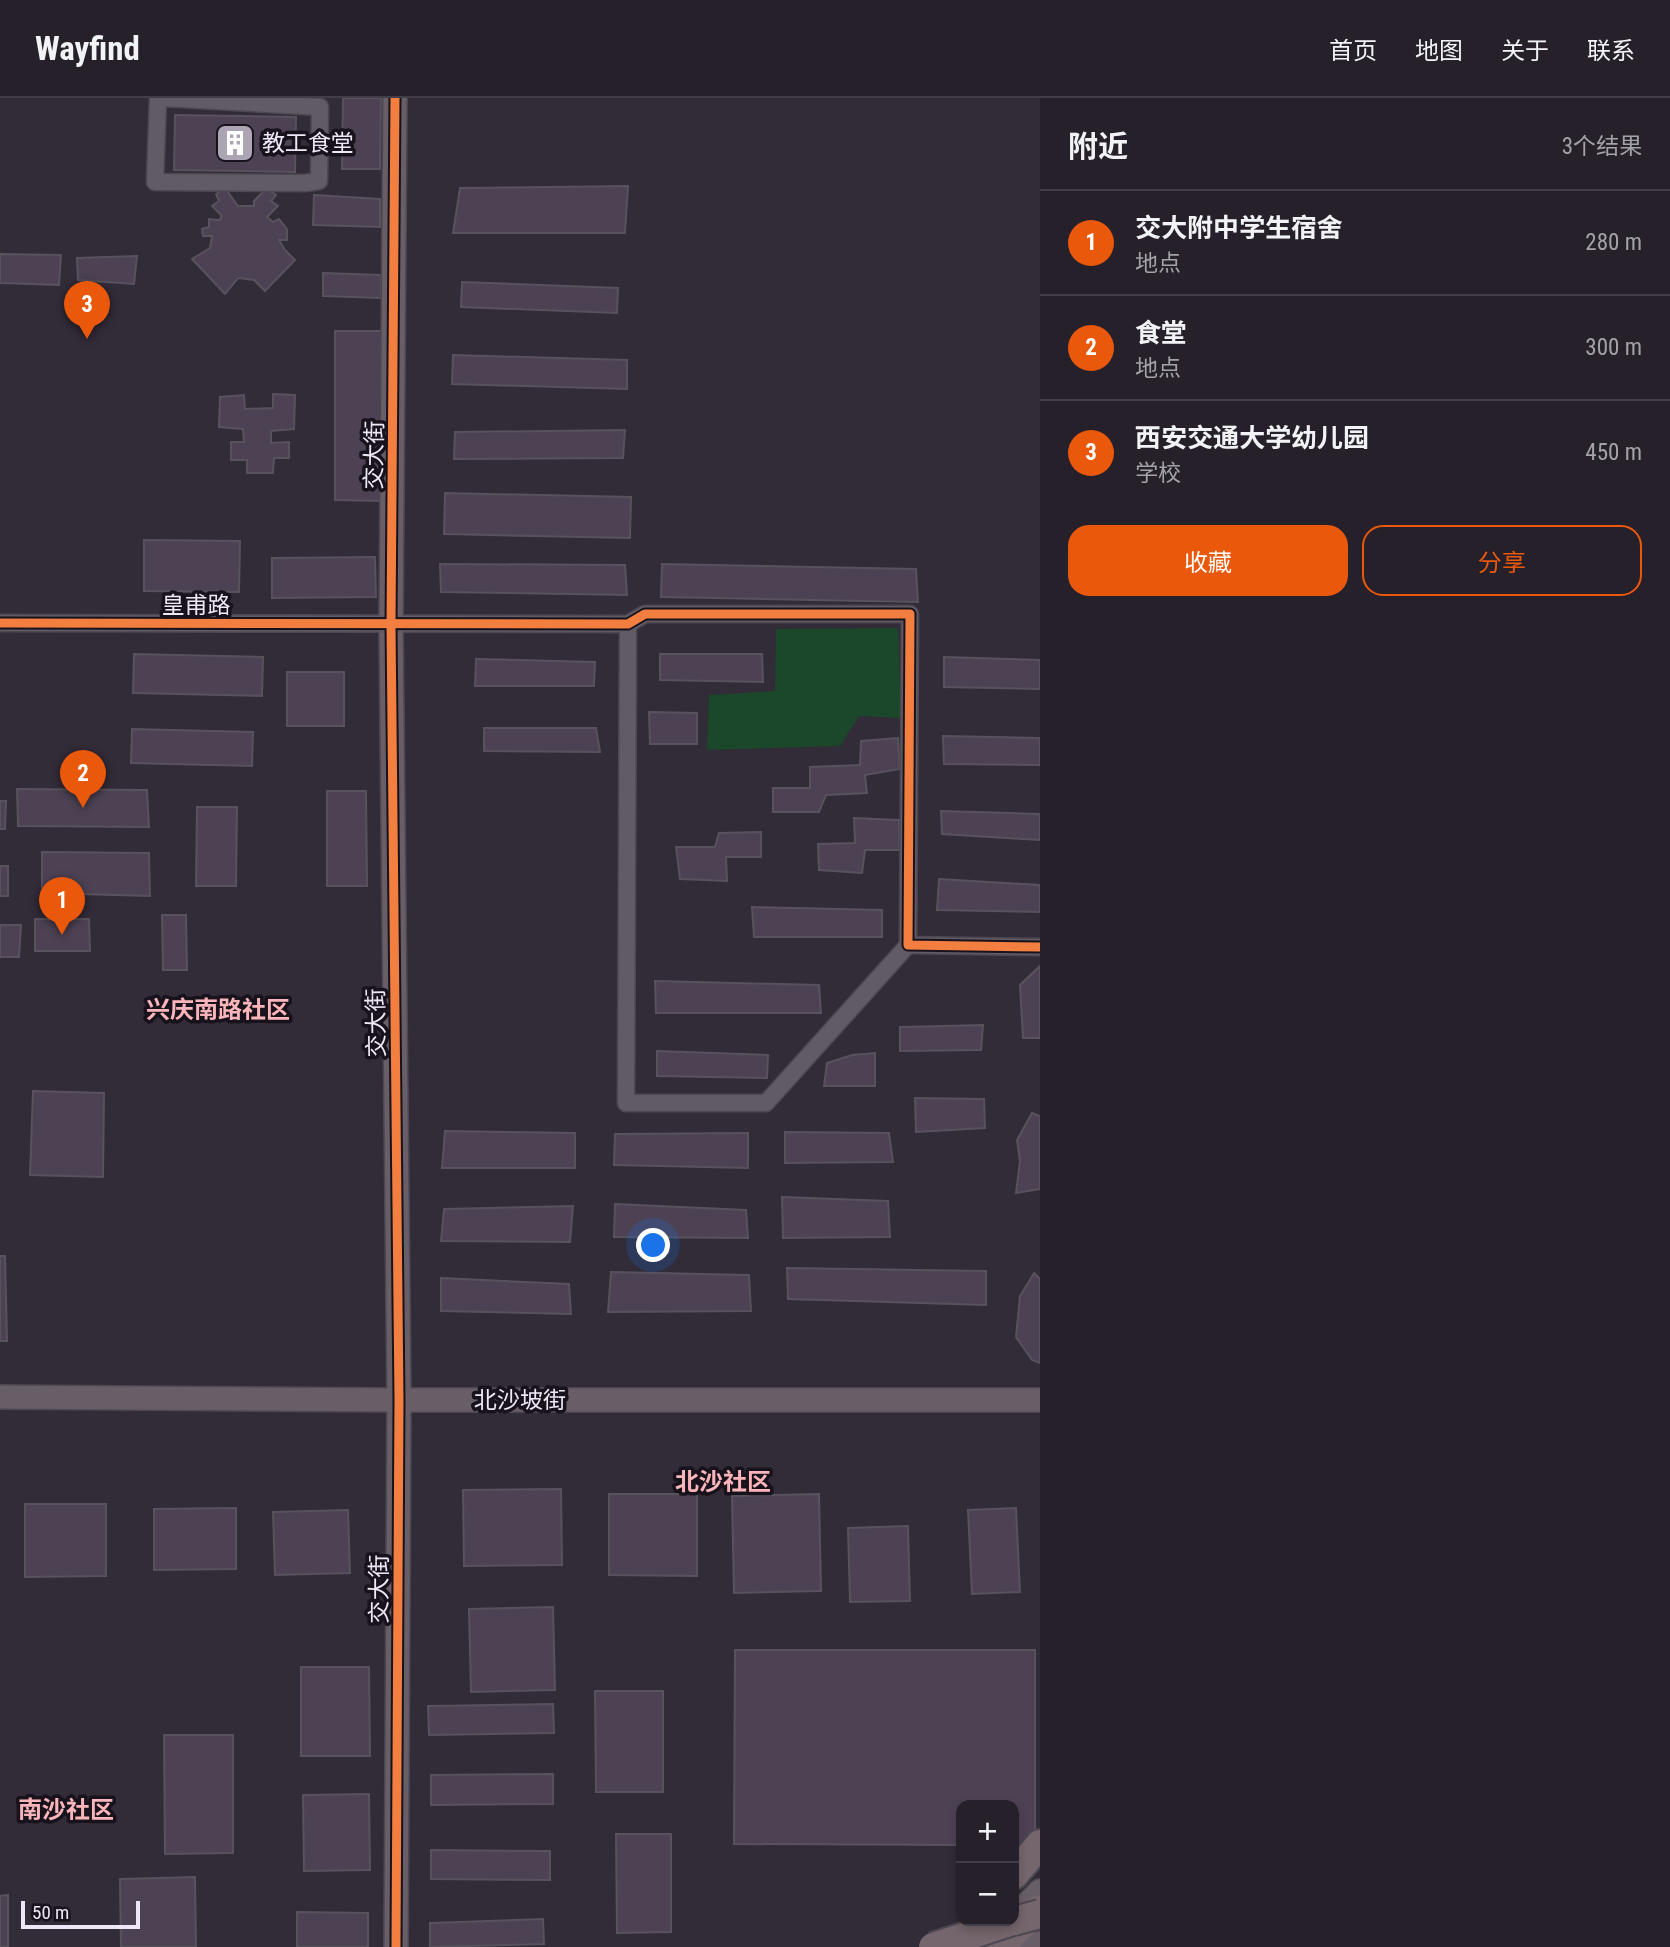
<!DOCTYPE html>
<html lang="zh">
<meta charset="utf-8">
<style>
:root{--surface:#26202a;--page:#2e2832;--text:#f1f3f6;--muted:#a4a3a8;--line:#423e47;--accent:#ea580c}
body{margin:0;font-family:"Roboto Condensed","Noto Sans SC",sans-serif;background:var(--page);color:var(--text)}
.controls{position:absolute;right:21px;bottom:21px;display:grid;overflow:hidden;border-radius:14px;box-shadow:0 4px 10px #0003}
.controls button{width:63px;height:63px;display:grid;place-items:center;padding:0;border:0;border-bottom:2px solid var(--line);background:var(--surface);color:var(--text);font:35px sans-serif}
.scale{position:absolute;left:21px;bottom:18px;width:119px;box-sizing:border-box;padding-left:7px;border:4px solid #efe6f6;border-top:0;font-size:19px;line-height:24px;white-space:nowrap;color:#efe6f6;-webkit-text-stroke:5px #17121c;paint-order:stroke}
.you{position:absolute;left:654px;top:1148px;width:24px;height:24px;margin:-18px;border:5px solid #fff;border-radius:50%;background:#1a73e8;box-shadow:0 0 0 10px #1a73e833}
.badge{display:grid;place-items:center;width:46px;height:46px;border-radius:50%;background:var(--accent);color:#fff;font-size:23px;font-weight:700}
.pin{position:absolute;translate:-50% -58px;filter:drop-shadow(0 2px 4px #0008)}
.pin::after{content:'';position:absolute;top:37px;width:24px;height:21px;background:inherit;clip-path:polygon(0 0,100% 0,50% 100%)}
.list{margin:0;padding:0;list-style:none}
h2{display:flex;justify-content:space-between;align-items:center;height:91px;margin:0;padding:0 28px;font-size:30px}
h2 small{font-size:23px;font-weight:400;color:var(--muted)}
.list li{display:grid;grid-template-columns:46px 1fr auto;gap:21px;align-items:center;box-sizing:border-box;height:105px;padding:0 28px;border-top:2px solid var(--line)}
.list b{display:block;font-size:26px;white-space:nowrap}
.list p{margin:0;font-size:23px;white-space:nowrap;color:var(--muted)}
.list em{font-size:23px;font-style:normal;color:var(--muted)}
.actions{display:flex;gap:14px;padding:21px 28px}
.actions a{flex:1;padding:16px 0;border:2px solid var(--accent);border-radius:21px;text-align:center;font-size:24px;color:var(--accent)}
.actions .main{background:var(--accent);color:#fff}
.map{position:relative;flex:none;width:1040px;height:1849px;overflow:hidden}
header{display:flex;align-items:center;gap:42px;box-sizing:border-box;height:98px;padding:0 35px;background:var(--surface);border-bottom:2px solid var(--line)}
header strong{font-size:33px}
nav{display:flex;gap:38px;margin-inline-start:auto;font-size:24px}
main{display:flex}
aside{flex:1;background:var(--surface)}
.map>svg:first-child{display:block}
.green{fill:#1b482a}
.building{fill:#4d4254;stroke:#58525d;stroke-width:2}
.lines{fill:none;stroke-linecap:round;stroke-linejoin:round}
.street-casing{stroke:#4d4752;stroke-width:19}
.secondary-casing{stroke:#4d4752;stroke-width:26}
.highway-casing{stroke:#4d4752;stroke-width:32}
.street{stroke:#605b64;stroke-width:16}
.secondary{stroke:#685e67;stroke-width:23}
.highway{stroke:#74666c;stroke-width:28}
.highway-bridge-casing{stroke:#4d4752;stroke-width:32;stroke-linecap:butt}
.highway-bridge{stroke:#74666c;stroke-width:28}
.cycleway-casing{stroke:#17121c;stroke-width:13}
.cycleway{stroke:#f27e40;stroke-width:9}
.labels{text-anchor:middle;stroke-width:7;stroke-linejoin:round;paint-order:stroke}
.poi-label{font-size:23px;fill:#efe6f6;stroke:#17121c;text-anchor:start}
.street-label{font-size:23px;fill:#efe6f6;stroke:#17121c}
.neighbourhood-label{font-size:24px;font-weight:bold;fill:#fab5ba;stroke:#17121c}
</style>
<header>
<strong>Wayfind</strong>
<nav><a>首页</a><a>地图</a><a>关于</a><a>联系</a></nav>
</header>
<main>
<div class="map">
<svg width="1040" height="1849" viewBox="0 0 1040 1849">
<rect width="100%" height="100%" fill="#322b38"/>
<!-- green -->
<path class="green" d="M898,530L901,620L859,618L840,648L707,652L709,597L775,593L776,531Z"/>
<!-- building -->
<g class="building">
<path d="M343,0H381L380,71H342Z"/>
<path d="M175,17L296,19L295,74L174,72Z"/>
<path d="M628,88L625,135H453L460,90Z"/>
<path d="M225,90L238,108H254V103L267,90L276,97L271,103L278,108L267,119L273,124L279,121L287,131V142H279L285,152L295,162L265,193L254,182L238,180L225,196L192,161L210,150L212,138H203L202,131L209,129V121L219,122L222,118L212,108L219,103L216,96Z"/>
<path d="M314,97L380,101V129L313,127Z"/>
<path d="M0,156L61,157L59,187L0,185Z"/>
<path d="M137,158L134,186L78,182L77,160Z"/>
<path d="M323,175L381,177V200L323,198Z"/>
<path d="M462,184L618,190L617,215L461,209Z"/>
<path d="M335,233H382L385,403L335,402Z"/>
<path d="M453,257L627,262V291L452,286Z"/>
<path d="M273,296L295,297L294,331L271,333V345L289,344V360H274L273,375H247V362H231V344H244L243,331L219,329L220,299L244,297L245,311L273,310Z"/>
<path d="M625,332L623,360L454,361L455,334Z"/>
<path d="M445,395L631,399L630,440L444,436Z"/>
<path d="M144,442L240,443L239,494L144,493Z"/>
<path d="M375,459L376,499L272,500V460Z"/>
<path d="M440,466L625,467L627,497L441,494Z"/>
<path d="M662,466L916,471L918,504L661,499Z"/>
<path d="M134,556L263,559L262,598L133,595Z"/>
<path d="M660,556H762L763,584L660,582Z"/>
<path d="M944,559L1040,562V591L944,589Z"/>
<path d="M476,561L595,564L594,588H475Z"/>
<rect x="287" y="574" width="57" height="54"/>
<path d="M649,614L697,615V646H650Z"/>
<path d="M484,630H596L600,654L484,653Z"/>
<path d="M132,631L253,634L252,668L131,665Z"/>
<path d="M943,638L1040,640V667L944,666Z"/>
<path d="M898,640L900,671L865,677L867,695L826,697L819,714H773V690H810V669L860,667L861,643Z"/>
<path d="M17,691L147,692L149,729L18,728Z"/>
<path d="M327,693H366L367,788H327Z"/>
<path d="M0,703H6L5,731H0Z"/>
<path d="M197,709H237L236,788H196Z"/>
<path d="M941,713L1040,716V742L942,736Z"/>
<path d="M854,720L899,722L900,752H865L862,775L819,772L818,746L855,745Z"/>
<path d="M761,734V759H726L727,783L680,781L676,749H715L719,735Z"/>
<path d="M42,754L149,755L150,798L42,795Z"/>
<rect x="0" y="768" width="8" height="30"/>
<path d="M939,781L1040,787V814L937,812Z"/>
<path d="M752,809L882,812V839H754Z"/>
<path d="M162,817H186L187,872H163Z"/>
<path d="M35,821H89L90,853H35Z"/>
<path d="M0,827H21L19,859H0Z"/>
<path d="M1040,868V940H1023L1020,887Z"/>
<path d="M655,883L819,887L821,915H656Z"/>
<path d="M983,927L981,952L900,953V929Z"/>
<path d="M657,953L768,957L767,980L657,978Z"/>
<path d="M875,955V988H824L827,965L852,957Z"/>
<path d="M33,993L104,995L103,1079L30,1077Z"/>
<path d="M915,1000L984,1001L985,1030L916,1034Z"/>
<path d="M1032,1015L1040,1018V1091L1016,1095L1020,1063L1017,1042Z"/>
<path d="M445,1033L575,1035V1070H442Z"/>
<path d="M785,1034L889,1035L893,1064L785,1065Z"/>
<path d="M748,1035V1070L614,1067L615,1036Z"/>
<path d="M782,1099L888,1103L890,1139L783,1140Z"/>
<path d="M615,1106L746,1112L748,1140L614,1139Z"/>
<path d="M573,1108L570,1144L441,1143L444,1111Z"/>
<path d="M0,1158H5L7,1243H0Z"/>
<path d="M787,1170L986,1173V1207L788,1201Z"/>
<path d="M611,1174L749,1177L751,1213L608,1214Z"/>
<path d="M1034,1175L1040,1181V1265L1032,1262L1016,1239L1020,1198Z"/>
<path d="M441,1180L569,1186L571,1216L441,1213Z"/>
<path d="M561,1391L562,1467L464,1468L463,1392Z"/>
<path d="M609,1396H697V1478L609,1477Z"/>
<path d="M819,1396L821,1493L734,1495L732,1398Z"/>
<path d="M25,1406H106V1478L25,1479Z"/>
<path d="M236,1410V1471L154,1472V1411Z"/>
<path d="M1016,1410L1020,1494L972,1496L968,1412Z"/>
<path d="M348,1412L350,1475L275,1477L273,1414Z"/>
<path d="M908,1428L910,1503L850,1504L848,1430Z"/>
<path d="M553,1509L555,1592L471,1594L469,1511Z"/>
<path d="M735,1552H1035V1747H1014V1707H961V1747L734,1746Z"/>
<path d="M301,1569H369L370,1658H301Z"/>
<path d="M595,1593H663V1694H596Z"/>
<path d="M553,1606L554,1635L429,1637L428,1608Z"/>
<path d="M164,1637H233V1755L165,1756Z"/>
<path d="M553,1676V1706L431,1707V1677Z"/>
<path d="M369,1696L370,1772L304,1773L303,1697Z"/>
<path d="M616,1736H671V1834L617,1835Z"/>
<path d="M431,1752L550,1753V1782L431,1781Z"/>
<path d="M195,1779L196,1849H121L120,1781Z"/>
<path d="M8,1797V1849H0V1798Z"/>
<path d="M297,1814L368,1815V1849H297Z"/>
<path d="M543,1821L544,1846L430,1849V1825Z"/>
</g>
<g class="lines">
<defs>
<g id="street">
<path d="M158,0L155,84L305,85L319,83L320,9L163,0"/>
<path d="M0,525L628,526L645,516H910L908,847L1040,849"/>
<path d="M628,526L626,1005H766L908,847"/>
</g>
<g id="secondary">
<path d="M395,0L391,527L399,1302L396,1849"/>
<path d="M0,1299L399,1302H1040"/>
<path d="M1014,1815L1028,1805L1040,1793"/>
<path d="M1015,1849L1040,1845"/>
</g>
<g id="highway">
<path d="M1014,1777L1040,1746"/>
<path d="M999,1849L1038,1812"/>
</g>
</defs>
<!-- street casing -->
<use href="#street" class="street-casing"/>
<!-- secondary casing -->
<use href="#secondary" class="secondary-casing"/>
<!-- highway casing -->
<use href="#highway" class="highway-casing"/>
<!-- street -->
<use href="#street" class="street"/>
<!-- secondary -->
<use href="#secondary" class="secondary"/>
<!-- highway -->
<use href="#highway" class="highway"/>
<defs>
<g id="highway-bridge">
<path d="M1014,1823L1040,1816"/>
<path d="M933,1849L1013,1823"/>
</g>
</defs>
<!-- highway-bridge casing -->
<use href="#highway-bridge" class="highway-bridge-casing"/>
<!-- highway-bridge -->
<use href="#highway-bridge" class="highway-bridge"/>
<defs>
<g id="cycleway">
<path d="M395,0L391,527L399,1302L396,1849"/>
<path d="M0,525L628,526L645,516H910L908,847L1040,849"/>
</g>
</defs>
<!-- cycleway casing -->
<use href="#cycleway" class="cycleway-casing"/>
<!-- cycleway -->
<use href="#cycleway" class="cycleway"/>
</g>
<!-- icons -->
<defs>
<symbol id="building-square" viewBox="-11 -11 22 22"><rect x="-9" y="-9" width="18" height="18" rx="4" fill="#ada5b4" stroke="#17121c"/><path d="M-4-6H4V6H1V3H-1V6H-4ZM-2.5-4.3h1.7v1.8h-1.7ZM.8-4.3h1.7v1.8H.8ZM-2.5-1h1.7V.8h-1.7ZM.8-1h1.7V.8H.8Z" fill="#fff"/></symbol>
</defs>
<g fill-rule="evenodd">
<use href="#building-square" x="213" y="23" width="44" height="44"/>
</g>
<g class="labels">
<!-- poi labels -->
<g class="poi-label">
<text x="262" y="53">教工食堂</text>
</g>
<!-- street labels -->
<g class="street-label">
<text transform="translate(374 357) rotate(-89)" y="8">交大街</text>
<text x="196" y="515">皇甫路</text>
<text transform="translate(376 925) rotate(-91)" y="8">交大街</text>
<text x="520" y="1310">北沙坡街</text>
<text transform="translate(379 1491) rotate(-90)" y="8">交大街</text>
</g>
<!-- neighbourhood labels -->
<g class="neighbourhood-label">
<text x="218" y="920">兴庆南路社区</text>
<text x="723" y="1392">北沙社区</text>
<text x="66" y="1720">南沙社区</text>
</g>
</g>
</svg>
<div class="controls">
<button>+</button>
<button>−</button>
</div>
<div class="scale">50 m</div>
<div class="you"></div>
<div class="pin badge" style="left:62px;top:837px">1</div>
<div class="pin badge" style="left:83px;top:710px">2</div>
<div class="pin badge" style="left:87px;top:241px">3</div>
</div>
<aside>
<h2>附近<small>3个结果</small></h2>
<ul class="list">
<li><span class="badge">1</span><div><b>交大附中学生宿舍</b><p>地点</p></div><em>280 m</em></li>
<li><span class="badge">2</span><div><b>食堂</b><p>地点</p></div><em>300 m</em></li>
<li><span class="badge">3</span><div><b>西安交通大学幼儿园</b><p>学校</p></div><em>450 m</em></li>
</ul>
<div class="actions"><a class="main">收藏</a><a>分享</a></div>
</aside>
</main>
